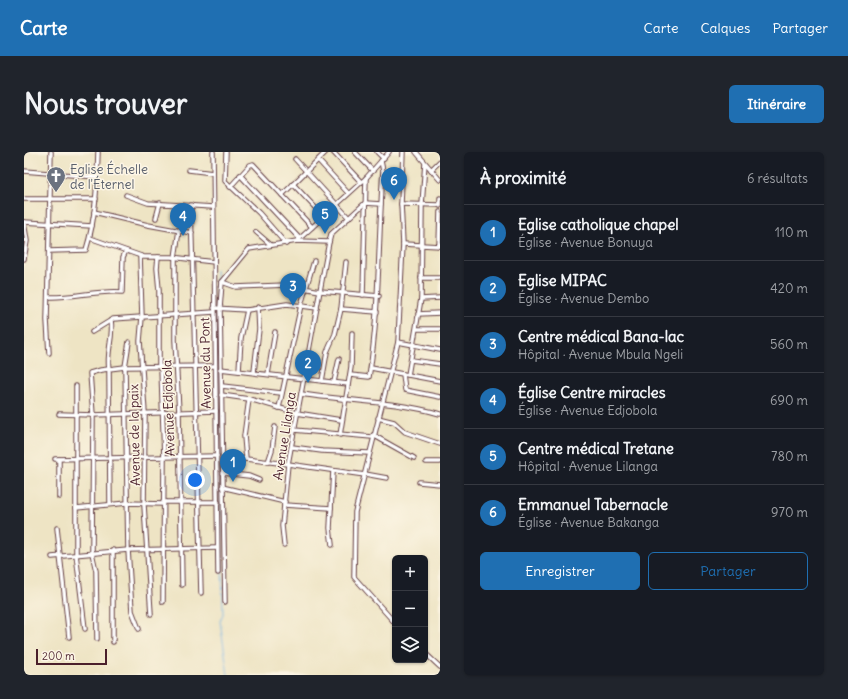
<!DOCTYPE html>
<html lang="fr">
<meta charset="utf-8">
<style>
:root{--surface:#171b24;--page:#20242c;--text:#f1f3f6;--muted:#9ea1a6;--line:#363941;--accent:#1f6fb2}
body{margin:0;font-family:Delius,sans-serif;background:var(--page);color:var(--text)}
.controls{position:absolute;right:12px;bottom:12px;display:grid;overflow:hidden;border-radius:6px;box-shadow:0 1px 3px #0004}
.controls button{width:36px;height:36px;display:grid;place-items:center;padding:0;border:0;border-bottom:1px solid var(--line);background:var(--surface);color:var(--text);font:20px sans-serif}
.scale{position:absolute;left:12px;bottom:10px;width:71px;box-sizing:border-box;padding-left:4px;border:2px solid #4a1f2b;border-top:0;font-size:11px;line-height:14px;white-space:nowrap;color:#4a1f2b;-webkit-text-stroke:3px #fcf5e5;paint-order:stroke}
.you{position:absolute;left:171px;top:328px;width:14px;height:14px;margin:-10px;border:3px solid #fff;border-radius:50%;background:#1a73e8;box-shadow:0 0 0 6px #1a73e833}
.badge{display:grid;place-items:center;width:26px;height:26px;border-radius:50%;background:var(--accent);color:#fff;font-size:13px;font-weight:700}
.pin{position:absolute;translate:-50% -33px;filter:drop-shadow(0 1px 2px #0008)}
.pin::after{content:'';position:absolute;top:21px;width:14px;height:12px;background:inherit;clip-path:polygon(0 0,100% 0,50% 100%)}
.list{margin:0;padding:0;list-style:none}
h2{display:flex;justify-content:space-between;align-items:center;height:52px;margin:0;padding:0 16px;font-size:17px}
h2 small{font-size:13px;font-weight:400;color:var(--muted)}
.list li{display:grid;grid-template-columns:26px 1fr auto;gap:12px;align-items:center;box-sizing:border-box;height:56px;padding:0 16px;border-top:1px solid var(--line)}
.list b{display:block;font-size:15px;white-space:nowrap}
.list p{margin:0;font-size:13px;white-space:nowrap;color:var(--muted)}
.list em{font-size:13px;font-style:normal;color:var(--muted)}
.actions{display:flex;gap:8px;padding:12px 16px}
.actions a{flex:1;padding:9px 0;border:1px solid var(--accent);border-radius:6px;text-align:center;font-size:14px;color:var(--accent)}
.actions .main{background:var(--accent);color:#fff}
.icon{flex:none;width:22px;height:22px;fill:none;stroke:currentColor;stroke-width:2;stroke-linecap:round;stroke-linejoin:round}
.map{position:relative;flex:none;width:416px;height:523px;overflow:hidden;border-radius:6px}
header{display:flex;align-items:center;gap:24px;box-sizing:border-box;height:56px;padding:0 20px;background:var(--accent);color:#fff}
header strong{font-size:19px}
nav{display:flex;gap:22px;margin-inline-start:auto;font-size:14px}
.intro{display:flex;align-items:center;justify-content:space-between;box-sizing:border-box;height:96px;padding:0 24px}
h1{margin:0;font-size:28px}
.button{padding:10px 18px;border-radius:6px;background:var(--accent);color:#fff;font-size:14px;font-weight:700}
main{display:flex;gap:24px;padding:0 24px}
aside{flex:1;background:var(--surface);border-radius:6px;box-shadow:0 1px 3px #0004}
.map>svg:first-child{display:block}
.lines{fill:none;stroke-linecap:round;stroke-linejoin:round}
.stream{stroke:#73b2e6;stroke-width:1}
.minor-casing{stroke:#633d42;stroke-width:5.5}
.minor{stroke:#fff;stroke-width:3.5}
.labels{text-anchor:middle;stroke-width:3;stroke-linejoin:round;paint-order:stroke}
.worship-label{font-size:13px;fill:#5b616d;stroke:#fcf5e5;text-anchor:start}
.street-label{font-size:13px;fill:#4a1f2b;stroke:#fcf5e5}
</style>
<header>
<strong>Carte</strong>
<nav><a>Carte</a><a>Calques</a><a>Partager</a></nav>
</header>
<div class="intro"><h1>Nous trouver</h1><a class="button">Itinéraire</a></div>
<main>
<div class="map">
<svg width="416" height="523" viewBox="0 0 416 523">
<rect width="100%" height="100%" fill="#fcf5e5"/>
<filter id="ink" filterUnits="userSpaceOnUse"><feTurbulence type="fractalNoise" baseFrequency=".025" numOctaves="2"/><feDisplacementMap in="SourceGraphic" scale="8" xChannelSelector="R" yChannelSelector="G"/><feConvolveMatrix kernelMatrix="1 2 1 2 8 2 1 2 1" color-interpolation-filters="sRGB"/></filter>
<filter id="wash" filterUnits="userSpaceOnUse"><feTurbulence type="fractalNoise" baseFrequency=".012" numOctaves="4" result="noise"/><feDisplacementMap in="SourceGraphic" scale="16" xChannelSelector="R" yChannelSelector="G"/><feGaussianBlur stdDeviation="0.9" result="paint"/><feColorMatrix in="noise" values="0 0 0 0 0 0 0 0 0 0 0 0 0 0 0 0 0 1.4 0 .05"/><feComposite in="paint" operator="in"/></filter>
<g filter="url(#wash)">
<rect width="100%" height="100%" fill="#eee4c4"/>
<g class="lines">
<!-- stream -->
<path class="stream" d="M192,117L199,462L196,469L204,523"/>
</g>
</g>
<g filter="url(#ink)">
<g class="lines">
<defs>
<g id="minor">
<path d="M189,0L194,421"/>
<path d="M202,0L201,29L235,61L262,92"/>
<path d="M309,0L337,30"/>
<path d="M331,0L349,19"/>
<path d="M353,0L360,7"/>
<path d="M392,0L416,28"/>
<path d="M271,7L325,66"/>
<path d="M294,8L324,41"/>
<path d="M165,18L189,21"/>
<path d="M407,18L416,9"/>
<path d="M0,19L73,25"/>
<path d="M216,23L275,86"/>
<path d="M269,32L299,64"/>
<path d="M206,35L226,13L229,12L288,75"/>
<path d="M102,43L124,51L189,55"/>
<path d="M258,43L302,0"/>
<path d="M0,47H72"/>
<path d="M377,52L415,53"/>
<path d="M167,53L177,441"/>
<path d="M416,54V46"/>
<path d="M70,60L124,73L168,81"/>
<path d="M132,66L136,51"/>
<path d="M0,70L68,74"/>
<path d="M155,78L151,106V188L155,260L158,433"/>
<path d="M232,80L247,93"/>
<path d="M66,86L120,105H147L190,110"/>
<path d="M273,89L342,26L365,0"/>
<path d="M379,92L416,94"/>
<path d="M415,94L416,60"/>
<path d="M25,99L62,98C72,66 73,33 74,0"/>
<path d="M116,104L118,165L116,189L121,261L120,353L127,462"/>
<path d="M134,105L133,116L135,138V215"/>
<path d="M0,107L3,89L0,70"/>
<path d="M397,126H416"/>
<path d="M198,130L212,135L263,133L296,139L355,144"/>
<path d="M339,143L342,26"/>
<path d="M24,145C49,146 73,138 98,140L99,105L102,99"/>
<path d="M397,147L416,146"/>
<path d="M190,156L223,158L263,152L293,156"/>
<path d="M317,157L353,160"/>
<path d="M394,162L416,161"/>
<path d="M393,177H416"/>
<path d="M68,180L89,167L190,160"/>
<path d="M105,190L101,215L104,398L108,459L115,477"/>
<path d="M374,190L416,198"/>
<path d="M25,201L23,168L27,0"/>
<path d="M387,208L416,212"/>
<path d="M137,215L140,306L139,450"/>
<path d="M347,216L416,229"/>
<path d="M196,217L324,232"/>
<path d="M215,219L217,186L223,158"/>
<path d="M230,220L235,177L234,155"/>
<path d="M244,222L251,180"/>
<path d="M379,222L381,238L416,245"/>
<path d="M326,223L345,225C356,157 354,88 359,19L357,9"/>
<path d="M384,223L397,147L398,53L401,11"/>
<path d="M298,229L303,200L311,182L317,157L322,110"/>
<path d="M310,230L315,207"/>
<path d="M52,234V402L61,477"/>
<path d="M198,234L257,241"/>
<path d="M277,242C323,249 371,249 416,262"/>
<path d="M197,243L225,247L273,261L317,268"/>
<path d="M255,256L277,153L290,109"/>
<path d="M35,262L69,263L192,259"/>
<path d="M354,266L370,270L381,280L416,292"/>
<path d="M270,278L348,285"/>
<path d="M316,283L327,215L328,181"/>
<path d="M349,283L390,306"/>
<path d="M268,295L298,299L345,301"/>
<path d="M199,303L204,305L264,312L341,323"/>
<path d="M31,307L193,304"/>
<path d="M222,307L220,284L225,247"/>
<path d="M244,310L248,298L251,275"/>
<path d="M402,310H416"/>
<path d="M198,321L225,324L235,328"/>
<path d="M341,322L363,326"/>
<path d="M395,330L416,332"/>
<path d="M198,335L261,350"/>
<path d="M35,345V307"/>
<path d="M139,350H194"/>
<path d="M86,352L85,217C82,200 90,185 87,168"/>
<path d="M260,353L307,356"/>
<path d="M52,356L103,351L139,352"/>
<path d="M33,376L45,485"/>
<path d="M260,393L258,374L264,312L305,90L307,82L341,51L357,52"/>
<path d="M308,393L306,376L309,319"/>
<path d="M89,398V490"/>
<path d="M28,405L104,398L193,396"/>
<path d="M201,450L196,156L198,130L225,97L273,89L305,90"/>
<path d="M371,471L330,425L331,360L374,190L379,92L377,52L379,0"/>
<path d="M73,487L72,419L68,401L69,263L66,221L77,218L101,215L191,214"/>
<path d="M401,501L416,515"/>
</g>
</defs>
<!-- minor casing -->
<use href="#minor" class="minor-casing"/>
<!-- minor -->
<use href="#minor" class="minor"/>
</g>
</g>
<!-- icons -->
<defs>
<symbol id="church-pin" viewBox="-11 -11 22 30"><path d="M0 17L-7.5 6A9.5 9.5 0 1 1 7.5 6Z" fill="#6b7280" stroke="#fcf5e5"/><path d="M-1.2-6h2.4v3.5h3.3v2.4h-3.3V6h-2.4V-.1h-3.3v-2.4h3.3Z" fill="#fff"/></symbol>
</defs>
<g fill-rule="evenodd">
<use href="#church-pin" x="21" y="13" width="22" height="30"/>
</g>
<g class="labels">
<!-- worship labels -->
<g class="worship-label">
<text x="46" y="22">Eglise Échelle<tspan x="46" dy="15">de l'Éternel</tspan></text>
</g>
<!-- street labels -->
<g class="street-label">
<text transform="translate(181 211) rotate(-91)" y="5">Avenue du Pont</text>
<text transform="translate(144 256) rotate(-92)" y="5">Avenue Edjobola</text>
<text transform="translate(110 283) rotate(-91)" y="5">Avenue de la paix</text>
<text transform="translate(260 284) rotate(-81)" y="5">Avenue Lilanga</text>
</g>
</g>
</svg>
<div class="controls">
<button>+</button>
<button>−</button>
<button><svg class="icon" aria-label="layers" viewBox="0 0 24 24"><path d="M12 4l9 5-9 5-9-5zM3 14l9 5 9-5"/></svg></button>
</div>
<div class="scale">200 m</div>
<div class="you"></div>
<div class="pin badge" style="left:209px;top:330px">1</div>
<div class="pin badge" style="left:284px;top:231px">2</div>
<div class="pin badge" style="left:269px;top:154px">3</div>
<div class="pin badge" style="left:159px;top:84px">4</div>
<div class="pin badge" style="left:301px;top:82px">5</div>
<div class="pin badge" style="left:370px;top:48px">6</div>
</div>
<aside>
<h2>À proximité<small>6 résultats</small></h2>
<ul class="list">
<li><span class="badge">1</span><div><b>Eglise catholique chapel</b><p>Église · Avenue Bonuya</p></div><em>110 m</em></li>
<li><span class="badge">2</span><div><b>Eglise MIPAC</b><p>Église · Avenue Dembo</p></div><em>420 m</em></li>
<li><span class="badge">3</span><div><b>Centre médical Bana-lac</b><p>Hôpital · Avenue Mbula Ngeli</p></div><em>560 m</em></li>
<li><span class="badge">4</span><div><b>Église Centre miracles</b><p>Église · Avenue Edjobola</p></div><em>690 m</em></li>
<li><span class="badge">5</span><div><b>Centre médical Tretane</b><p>Hôpital · Avenue Lilanga</p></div><em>780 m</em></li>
<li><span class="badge">6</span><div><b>Emmanuel Tabernacle</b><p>Église · Avenue Bakanga</p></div><em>970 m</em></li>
</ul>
<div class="actions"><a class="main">Enregistrer</a><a>Partager</a></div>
</aside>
</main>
